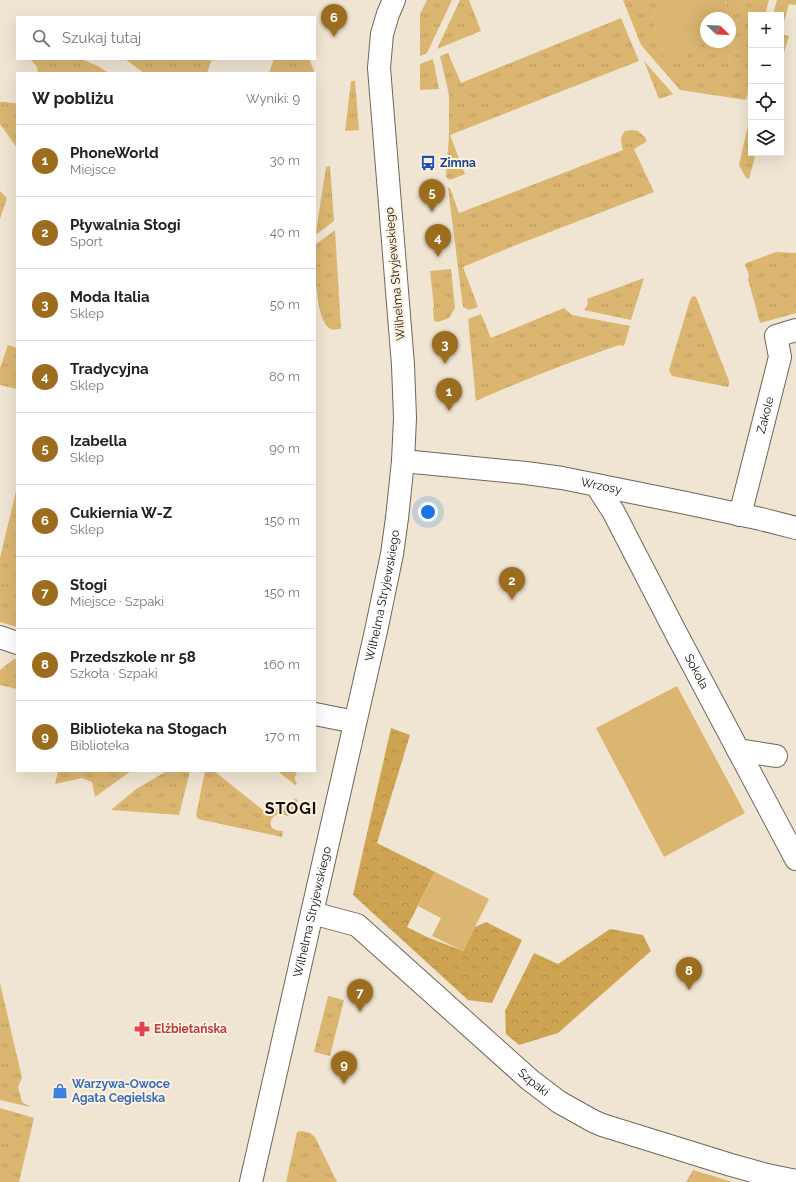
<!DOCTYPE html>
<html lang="pl">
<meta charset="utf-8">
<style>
:root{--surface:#fff;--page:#f2f2f2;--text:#202124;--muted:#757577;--line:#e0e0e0;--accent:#9c6c1f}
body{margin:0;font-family:Raleway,sans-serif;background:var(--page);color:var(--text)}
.controls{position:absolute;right:12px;top:12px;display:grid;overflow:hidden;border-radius:0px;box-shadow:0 4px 16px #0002}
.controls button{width:36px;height:36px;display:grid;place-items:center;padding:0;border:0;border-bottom:1px solid var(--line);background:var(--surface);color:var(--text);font:20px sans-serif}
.compass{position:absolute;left:700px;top:12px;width:36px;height:36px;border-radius:50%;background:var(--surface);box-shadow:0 4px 16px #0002;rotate:113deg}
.you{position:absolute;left:428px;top:512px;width:14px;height:14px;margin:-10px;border:3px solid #fff;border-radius:50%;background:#1a73e8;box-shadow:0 0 0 6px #1a73e833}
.badge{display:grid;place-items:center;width:26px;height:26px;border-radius:50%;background:var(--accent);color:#fff;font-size:13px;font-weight:700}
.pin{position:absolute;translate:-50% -33px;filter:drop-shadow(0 1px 2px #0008)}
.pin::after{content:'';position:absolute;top:21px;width:14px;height:12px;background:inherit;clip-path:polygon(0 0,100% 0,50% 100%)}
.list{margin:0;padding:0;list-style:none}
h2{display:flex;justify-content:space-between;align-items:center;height:52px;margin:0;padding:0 16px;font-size:17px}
h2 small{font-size:13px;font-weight:400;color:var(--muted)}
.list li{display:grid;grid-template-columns:26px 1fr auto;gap:12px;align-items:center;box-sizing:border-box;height:72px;padding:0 16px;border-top:1px solid var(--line)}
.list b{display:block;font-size:15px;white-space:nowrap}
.list p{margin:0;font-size:13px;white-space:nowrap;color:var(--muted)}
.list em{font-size:13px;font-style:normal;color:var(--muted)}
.icon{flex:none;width:22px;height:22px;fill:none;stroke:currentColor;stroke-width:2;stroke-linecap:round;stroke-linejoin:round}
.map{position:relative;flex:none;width:796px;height:1182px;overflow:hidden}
.search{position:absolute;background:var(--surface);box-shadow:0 4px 16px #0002;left:16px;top:16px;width:300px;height:44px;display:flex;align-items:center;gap:10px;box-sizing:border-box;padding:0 14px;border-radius:0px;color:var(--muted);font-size:15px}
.panel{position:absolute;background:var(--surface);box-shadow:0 4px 16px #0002;left:16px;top:72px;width:300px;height:700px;border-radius:0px}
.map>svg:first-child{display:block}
.grass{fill:url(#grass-tufts)}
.forest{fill:url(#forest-crowns)}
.park{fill:#dbb671}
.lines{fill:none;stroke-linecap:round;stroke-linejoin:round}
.street-casing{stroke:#706655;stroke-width:24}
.secondary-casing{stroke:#706655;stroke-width:24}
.street{stroke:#fff;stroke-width:22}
.secondary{stroke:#fff;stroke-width:22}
.labels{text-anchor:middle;stroke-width:4;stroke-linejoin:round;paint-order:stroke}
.transit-label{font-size:12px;font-weight:bold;fill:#164399;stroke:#fdf2df;text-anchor:start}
.street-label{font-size:12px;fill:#130f09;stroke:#fdf2df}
.health-label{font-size:12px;font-weight:bold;fill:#be3a42;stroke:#fdf2df;text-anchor:start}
.shop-label{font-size:12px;font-weight:bold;fill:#366cbe;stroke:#fdf2df;text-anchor:start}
.district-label{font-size:16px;font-weight:bold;letter-spacing:1px;fill:#130f09;stroke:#fdf2df}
</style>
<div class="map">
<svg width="796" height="1182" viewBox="0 0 796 1182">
<defs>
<pattern id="grass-tufts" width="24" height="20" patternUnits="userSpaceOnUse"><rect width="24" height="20" fill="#dbb671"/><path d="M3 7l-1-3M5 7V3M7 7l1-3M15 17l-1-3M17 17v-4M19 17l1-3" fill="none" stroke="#bb9b60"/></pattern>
<pattern id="forest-crowns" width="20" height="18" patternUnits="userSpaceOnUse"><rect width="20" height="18" fill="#cea453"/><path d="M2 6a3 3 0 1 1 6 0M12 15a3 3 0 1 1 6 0" fill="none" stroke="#b08c47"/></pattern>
</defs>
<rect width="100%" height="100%" fill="#f0e5d2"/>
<!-- grass -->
<g class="grass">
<path d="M427,0H452L427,53L420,56V14Z"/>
<path d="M460,0H469L481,31L437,49Z"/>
<path d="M623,0H662L653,13L655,28L661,51L685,56L706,40V42H730V18H728L725,0H769L765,15H751V79L746,100L680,90L641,45Z"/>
<path d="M777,0H796V5L789,4L782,29L781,15H773Z"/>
<path d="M621,18L639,61L450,135L465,174L450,180L446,177L449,135V95L440,56L448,53L461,83Z"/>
<path d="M781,34L789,36L781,63Z"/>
<path d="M30,59H81L98,66L109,73H38L37,67Z"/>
<path d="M125,59H212L207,73H144Z"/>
<path d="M274,59H309L315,73H269Z"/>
<path d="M433,59L439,89L420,90V64Z"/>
<path d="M644,61L673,94L659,99Z"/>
<path d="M351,81H355L359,130L345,131Z"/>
<path d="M0,102C6,101 11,104 17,103V148L0,124Z"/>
<path d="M751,112V153H756L749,179L746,178L739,165Z"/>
<path d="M632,130L638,131L646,138V142L634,149L654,192L511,247L463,267L478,307L469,310L463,307L448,188H450L459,213L623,150C621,142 619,138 625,131Z"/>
<path d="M330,166L334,221L317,234L316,232L326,167Z"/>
<path d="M0,191L7,198L0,219Z"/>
<path d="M335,230L341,329C337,329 332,331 329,328C315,319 315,261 315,245Z"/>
<path d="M776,252L796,253V313L760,323L748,279C750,273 747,271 745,265L746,263Z"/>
<path d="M451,269L455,308L449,318L438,322L434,321L433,308L434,307L430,271Z"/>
<path d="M644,278L631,320L584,310C587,306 589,304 587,299Z"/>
<path d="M694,296L696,297L729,381V385L728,387L672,376L669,370L690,300L692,297Z"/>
<path d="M564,308L572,315L630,326L624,346L619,345C570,362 523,380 476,401L468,319L481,314L491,338Z"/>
<path d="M8,345L17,348V389L0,385V368Z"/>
<path d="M17,487V627L0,622V558Z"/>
<path d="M14,659H17V689L0,685V670Z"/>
<path d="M58,771H131L95,797L92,782L82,778L55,784Z"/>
<path d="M167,771H190L179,815L111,810L136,789Z"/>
<path d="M205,771H214L264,811C274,811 286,807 295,802L294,798L298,800L294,815L292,813L288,816C279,813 273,813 270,824C272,829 276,831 281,831L283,830L282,837L198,819L196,815Z"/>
<path d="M278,771H294L297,774L295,776V780L297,783L295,785Z"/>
<path d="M0,983L22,1078L18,1087L22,1102L30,1107L0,1100Z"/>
<path d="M328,996L344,1000L330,1056L314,1052Z"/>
<path d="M0,1108L34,1118L19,1182H0Z"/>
<path d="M302,1131L310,1133L315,1137L337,1182H286L297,1132Z"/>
<path d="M693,1170L733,1182H686Z"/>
</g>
<!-- forest -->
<g class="forest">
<path d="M391,728L410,735L377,843L435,872L407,927L427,937L463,951L475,927L486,922L522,940L492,1003L468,1000L353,895Z"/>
<path d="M610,929L643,935L651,951L558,1033L519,1045L506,1034L505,1011L534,953L558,964Z"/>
</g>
<!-- park -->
<g class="park">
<path d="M662,0H725L728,18H706V40L674,64C672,62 668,61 666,59C658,52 654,23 653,13Z"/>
<path d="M677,686L745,813L664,857L596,728Z"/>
<path d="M435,872L489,899L463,951L432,936L441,918L418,906Z"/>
</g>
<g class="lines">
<defs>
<g id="street">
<path id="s1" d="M403,461L526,473L562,478L686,503L761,519L796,528"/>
<path id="s2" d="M596,485L613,511L676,633L796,859"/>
<path id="s3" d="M740,515L780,357L776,336L796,330"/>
<path d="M0,637L17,643"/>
<path d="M315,714L355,722"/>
<path d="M738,750L776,756"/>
<path id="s4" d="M312,913L357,925L530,1080L559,1102L593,1121L602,1125L731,1165L767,1175L796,1181"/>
</g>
<g id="secondary">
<path id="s5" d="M251,1182L376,631L392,554L397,518L403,461L405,418L403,365L379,68L382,34L388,14L394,0"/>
</g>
</defs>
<!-- street casing -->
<use href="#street" class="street-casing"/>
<!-- secondary casing -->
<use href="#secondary" class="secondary-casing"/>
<!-- street -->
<use href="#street" class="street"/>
<!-- secondary -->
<use href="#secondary" class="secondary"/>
</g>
<!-- icons -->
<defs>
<symbol id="bus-bare" viewBox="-9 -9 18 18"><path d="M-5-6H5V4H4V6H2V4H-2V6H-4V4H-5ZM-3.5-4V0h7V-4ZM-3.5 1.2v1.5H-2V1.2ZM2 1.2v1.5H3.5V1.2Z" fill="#1a4fb4" stroke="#fdf2df" stroke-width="2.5" paint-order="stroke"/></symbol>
<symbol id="pharmacy-bare" viewBox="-9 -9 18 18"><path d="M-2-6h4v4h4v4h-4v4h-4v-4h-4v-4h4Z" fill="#e0444e" stroke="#fdf2df" stroke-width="2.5" paint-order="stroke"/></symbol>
<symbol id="shop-bare" viewBox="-9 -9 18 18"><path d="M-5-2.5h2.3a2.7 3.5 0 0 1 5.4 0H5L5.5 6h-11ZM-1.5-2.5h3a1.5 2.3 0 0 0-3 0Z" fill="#3f7fe0" stroke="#fdf2df" stroke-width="2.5" paint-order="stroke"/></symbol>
</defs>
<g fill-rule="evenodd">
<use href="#bus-bare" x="417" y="152" width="22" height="22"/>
<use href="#pharmacy-bare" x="131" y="1018" width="22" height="22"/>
<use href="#shop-bare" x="49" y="1080" width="22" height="22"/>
</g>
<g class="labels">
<!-- transit labels -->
<g class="transit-label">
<text x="440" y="167">Zimna</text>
</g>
<!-- street labels -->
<g class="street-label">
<text transform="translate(395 274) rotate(-95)" y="4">Wilhelma Stryjewskiego</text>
<text dy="4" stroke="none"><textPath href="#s3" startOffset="103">Zakole</textPath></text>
<text dy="4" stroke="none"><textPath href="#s1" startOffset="200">Wrzosy</textPath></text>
<text dy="4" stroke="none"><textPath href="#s5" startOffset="601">Wilhelma Stryjewskiego</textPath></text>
<text dy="4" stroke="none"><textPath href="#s2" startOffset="212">Sokola</textPath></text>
<text dy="4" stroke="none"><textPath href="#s5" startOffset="277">Wilhelma Stryjewskiego</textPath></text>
<text dy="4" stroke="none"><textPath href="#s4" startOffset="283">Szpaki</textPath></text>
</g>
<!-- health labels -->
<g class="health-label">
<text x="154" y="1033">Elżbietańska</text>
</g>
<!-- shop labels -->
<g class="shop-label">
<text x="72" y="1088">Warzywa-Owoce<tspan x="72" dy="14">Agata Cegielska</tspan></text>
</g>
<!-- district labels -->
<g class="district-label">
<text x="291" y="814">STOGI</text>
</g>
</g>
</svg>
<div class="controls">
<button>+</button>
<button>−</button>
<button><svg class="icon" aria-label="locate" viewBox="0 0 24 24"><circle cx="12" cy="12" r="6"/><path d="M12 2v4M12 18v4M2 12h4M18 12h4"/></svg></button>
<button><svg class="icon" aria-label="layers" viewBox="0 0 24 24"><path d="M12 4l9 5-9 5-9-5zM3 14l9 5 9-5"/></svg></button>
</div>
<svg class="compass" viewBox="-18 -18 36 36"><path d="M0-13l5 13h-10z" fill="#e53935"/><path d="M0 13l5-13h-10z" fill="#757577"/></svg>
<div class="you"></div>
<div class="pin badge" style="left:449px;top:411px">1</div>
<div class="pin badge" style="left:512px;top:600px">2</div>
<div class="pin badge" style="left:445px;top:364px">3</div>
<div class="pin badge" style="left:438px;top:257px">4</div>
<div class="pin badge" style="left:432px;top:212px">5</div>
<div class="pin badge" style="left:334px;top:37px">6</div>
<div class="pin badge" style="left:360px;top:1012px">7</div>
<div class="pin badge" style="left:689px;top:990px">8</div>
<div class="pin badge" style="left:344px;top:1084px">9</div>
<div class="search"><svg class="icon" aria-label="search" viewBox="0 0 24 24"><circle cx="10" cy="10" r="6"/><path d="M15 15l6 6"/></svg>Szukaj tutaj</div>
<section class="panel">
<h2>W pobliżu<small>Wyniki: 9</small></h2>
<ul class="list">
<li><span class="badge">1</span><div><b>PhoneWorld</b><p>Miejsce</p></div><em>30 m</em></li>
<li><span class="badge">2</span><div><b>Pływalnia Stogi</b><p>Sport</p></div><em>40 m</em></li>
<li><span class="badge">3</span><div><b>Moda Italia</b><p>Sklep</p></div><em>50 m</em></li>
<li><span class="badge">4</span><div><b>Tradycyjna</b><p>Sklep</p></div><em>80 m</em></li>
<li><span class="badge">5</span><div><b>Izabella</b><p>Sklep</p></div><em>90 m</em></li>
<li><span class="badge">6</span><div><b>Cukiernia W-Z</b><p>Sklep</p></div><em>150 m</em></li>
<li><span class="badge">7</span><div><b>Stogi</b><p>Miejsce · Szpaki</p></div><em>150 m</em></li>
<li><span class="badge">8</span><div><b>Przedszkole nr 58</b><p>Szkoła · Szpaki</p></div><em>160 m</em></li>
<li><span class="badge">9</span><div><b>Biblioteka na Stogach</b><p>Biblioteka</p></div><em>170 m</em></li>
</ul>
</section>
</div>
